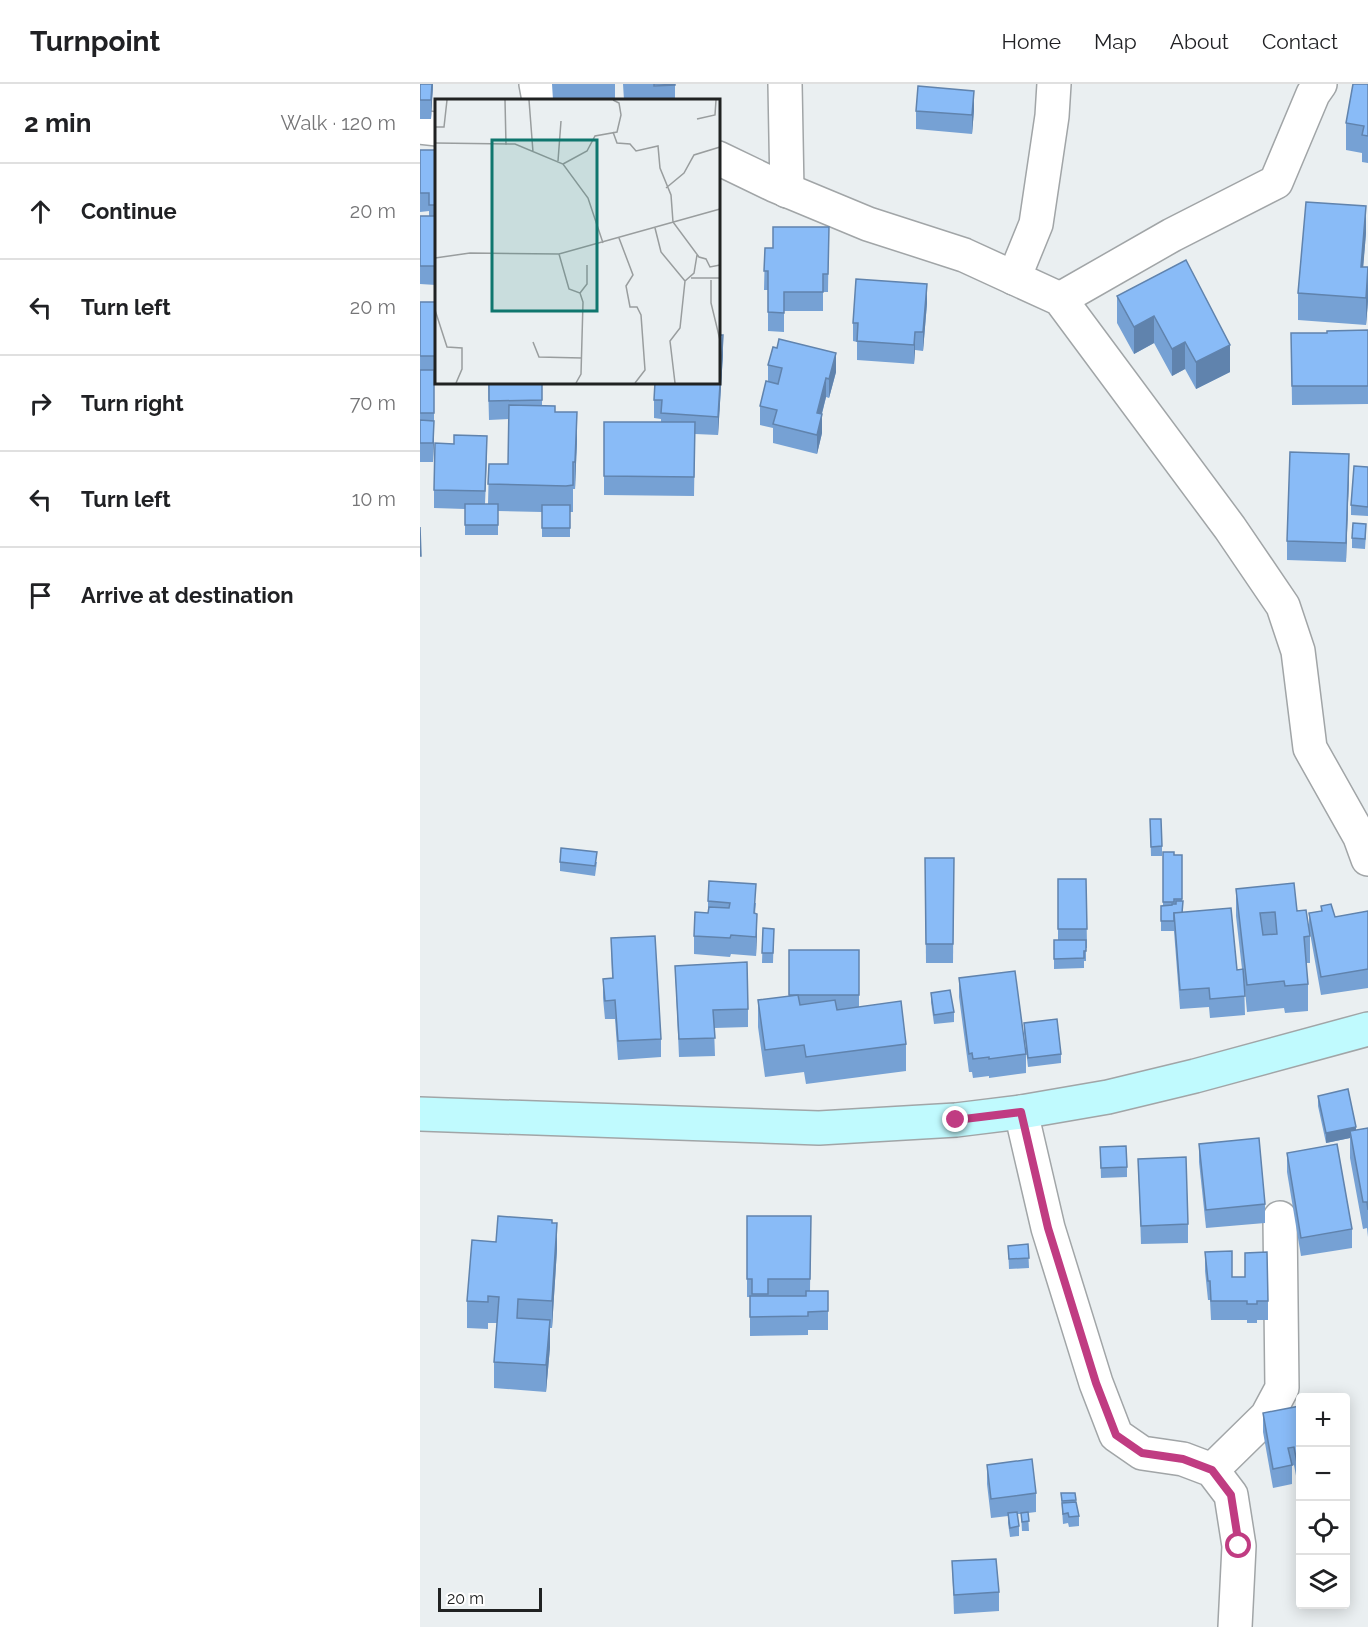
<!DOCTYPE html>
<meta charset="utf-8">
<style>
:root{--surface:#fff;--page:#f6f6f6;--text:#202124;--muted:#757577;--line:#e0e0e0}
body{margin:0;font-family:Raleway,sans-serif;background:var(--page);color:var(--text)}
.controls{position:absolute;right:18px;bottom:18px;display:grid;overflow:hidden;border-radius:6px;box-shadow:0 3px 15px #0003}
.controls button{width:54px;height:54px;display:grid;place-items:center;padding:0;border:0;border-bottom:2px solid var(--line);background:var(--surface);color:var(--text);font:30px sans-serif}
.scale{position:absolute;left:18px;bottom:15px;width:104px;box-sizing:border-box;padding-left:6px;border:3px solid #202222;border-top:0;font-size:16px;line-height:21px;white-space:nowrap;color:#202222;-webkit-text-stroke:4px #fff;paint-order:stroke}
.stop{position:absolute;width:18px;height:18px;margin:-14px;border:4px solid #c03c82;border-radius:50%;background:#fff}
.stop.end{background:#c03c82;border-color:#fff;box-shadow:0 2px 6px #0008}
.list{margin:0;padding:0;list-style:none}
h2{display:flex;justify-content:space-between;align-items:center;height:78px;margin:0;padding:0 24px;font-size:26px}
h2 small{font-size:20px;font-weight:400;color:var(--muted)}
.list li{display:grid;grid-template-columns:39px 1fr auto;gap:18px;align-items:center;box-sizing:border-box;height:96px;padding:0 24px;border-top:2px solid var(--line)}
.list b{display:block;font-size:22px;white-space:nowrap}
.list em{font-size:20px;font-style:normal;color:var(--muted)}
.icon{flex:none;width:33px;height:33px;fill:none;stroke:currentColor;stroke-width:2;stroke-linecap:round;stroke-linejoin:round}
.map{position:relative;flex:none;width:948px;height:1543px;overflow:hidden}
header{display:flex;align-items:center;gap:36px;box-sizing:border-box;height:84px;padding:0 30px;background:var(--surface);border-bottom:2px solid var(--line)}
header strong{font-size:28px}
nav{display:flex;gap:33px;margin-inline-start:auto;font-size:21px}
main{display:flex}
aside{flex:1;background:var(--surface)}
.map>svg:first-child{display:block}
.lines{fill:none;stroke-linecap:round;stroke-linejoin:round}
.minor-casing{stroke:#a1a5a7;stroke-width:36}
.secondary-casing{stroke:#a1a5a7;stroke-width:36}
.minor{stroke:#fff;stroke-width:33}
.secondary{stroke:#c0fafe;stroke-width:33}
.wall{fill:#76a1d4}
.shaded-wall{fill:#6083ad}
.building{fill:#89bbf7;stroke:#6083ad;stroke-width:1.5;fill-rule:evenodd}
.route{stroke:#c03c82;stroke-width:8}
.inset-road{fill:none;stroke:#999d9e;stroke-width:1.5}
.view{fill:#0f766e;fill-opacity:0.15;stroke:#0f766e;stroke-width:3}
.inset-edge{fill:none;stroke:#202222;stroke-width:3}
</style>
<header>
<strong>Turnpoint</strong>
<nav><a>Home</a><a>Map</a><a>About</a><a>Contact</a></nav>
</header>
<main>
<aside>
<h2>2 min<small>Walk · 120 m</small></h2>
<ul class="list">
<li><svg class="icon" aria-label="ahead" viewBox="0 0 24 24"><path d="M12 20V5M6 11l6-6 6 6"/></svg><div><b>Continue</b></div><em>20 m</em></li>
<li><svg class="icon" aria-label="left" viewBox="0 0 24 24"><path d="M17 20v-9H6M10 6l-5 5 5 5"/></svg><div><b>Turn left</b></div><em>20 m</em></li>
<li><svg class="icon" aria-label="right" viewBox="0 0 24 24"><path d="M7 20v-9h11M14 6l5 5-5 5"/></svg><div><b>Turn right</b></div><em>70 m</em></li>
<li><svg class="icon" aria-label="left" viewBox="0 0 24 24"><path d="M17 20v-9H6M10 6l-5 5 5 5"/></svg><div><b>Turn left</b></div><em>10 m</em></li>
<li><svg class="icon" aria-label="arrive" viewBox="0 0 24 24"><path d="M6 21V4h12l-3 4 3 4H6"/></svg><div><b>Arrive at destination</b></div></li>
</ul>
</aside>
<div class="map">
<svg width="948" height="1543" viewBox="0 0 948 1543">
<rect width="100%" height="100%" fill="#eaeff1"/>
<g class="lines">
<defs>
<g id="minor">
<path d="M116,0L119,16"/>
<path d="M365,0L367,107"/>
<path d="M0,43L16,45"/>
<path d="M298,74L354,101L448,140L544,171L640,215L810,444L863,522L878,567L890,664L940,753L948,775"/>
<path d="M594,194L616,140L632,32L634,0"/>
<path d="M640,215L752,151L856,98L893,10L900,0"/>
<path d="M601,1028L628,1144L676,1299L696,1351L722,1369L763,1375L792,1386L811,1411L819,1462L815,1543"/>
<path d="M792,1386L847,1332L862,1304L860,1134"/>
</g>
<path id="secondary" d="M0,1030L399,1044L536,1036L601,1028L688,1013L775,992L948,945"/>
</defs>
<!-- minor casing -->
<use href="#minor" class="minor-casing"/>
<!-- secondary casing -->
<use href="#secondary" class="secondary-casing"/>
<!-- minor -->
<use href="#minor" class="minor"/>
<!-- secondary -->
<use href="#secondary" class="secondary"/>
</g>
<!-- wall -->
<g class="wall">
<path d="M0,0H13L11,35H0Z"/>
<path d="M132,0H195V15L133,16Z"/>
<path d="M203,0H255V16H204Z"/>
<path d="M948,0V79L942,78V69L926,66V39Z"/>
<path d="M554,26L552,50L496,45V27Z"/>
<path d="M0,66H16V201L0,200V132H9V127L0,128Z"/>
<path d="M409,143L408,208H403V227H364V248L348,247V206H344L345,164H353Z"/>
<path d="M946,149L943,183H948V217L946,241L878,236V209Z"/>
<path d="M766,176L810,288L776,305L765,285L752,292L734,259L714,270L697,239V212Z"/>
<path d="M0,218H16V291H14V355L13,378H0Z"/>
<path d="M507,219L503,267L495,266L494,280L437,276V258L433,257V239Z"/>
<path d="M948,246V320L872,321L871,249H907Z"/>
<path d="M303,270L298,351L275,350L274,412L184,411V338H241V335L234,334V316Z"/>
<path d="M348,281L416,288L409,314L406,313L402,330V349L397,370L353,359V344L340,341V322L348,297Z"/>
<path d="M68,298H122V321L135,328L157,355L155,405H153V428H150V453H122V428L78,427V451H45V425L14,424V406L67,371L65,420H68L69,380H88L89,335L69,336Z"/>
<path d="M948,383V432L931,431V421Z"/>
<path d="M929,389L926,478L867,476V457Z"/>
<path d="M946,450L945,465L932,464V454Z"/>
<path d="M730,735L742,762V772H731Z"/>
<path d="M743,768L754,771H762V817L763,829L817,886L822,885L816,832V805L877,827L889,848V829L901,827V822L915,833L948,827V904L901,911L890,849V879H886L888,900V927L865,929L864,924L827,928L824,896L825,931L790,934L789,923L760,925L754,847H741V822H743Z"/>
<path d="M505,774H534L533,879H506Z"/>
<path d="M140,778H177L175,792L140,787Z"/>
<path d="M638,795H666L667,864H666V877H664V884L634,885V856H638Z"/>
<path d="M288,817L336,819L335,830L337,849L336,872L311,870L310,873L274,870V852L288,829Z"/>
<path d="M343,844L354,845L353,879H342Z"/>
<path d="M191,854L241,955V973L198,976L195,935H185L183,914V895L192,894Z"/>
<path d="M369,866H439V923L486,960V987L386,1000L384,988L345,993L338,943V916L369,913Z"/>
<path d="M255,882L328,925V943L294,944L295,972L259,973Z"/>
<path d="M539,894L606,970V989L569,994V992L553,994L552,988H549L539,913Z"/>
<path d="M511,909L534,928V938L514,940L511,918Z"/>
<path d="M604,939L641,970V979L608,983L604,949Z"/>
<path d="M898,1012L936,1046L948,1044V1153L947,1144L943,1145L930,1074V1054L906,1059L898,1022Z"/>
<path d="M779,1060L845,1120V1139L786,1144L779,1078Z"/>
<path d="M680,1063L707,1083V1093L681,1094Z"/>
<path d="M867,1069L932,1145V1164L881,1172L867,1088Z"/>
<path d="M718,1075L768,1140V1159L721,1160Z"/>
<path d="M327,1132H391L390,1207H408V1246H388V1251L330,1252V1213H327Z"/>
<path d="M608,1160L609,1184L589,1185L588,1162Z"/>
<path d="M137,1165L132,1244H130V1263L126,1308L74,1304V1278L77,1239H68V1245L47,1244V1217Z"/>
<path d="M785,1168L812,1193L848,1217V1236H837V1239H827V1236H791L790,1216H788L785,1187Z"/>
<path d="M880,1322V1397H877L874,1381L872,1382V1400L853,1404L843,1348V1329Z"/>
<path d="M567,1381L616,1409V1428L608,1429L609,1447H602L601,1430H597L599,1442V1452L590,1453L588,1439V1432L571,1434L567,1400Z"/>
<path d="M641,1409H655L656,1418L659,1432V1442L649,1443L648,1439L643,1440Z"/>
<path d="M532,1477L579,1508V1527L534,1530Z"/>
</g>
<!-- shaded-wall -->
<g class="shaded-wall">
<path d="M12,0H13L11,35V16Z"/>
<path d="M554,7V26L552,50V31Z"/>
<path d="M946,122V149L941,210V183Z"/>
<path d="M948,190V217L946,241V214Z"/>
<path d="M507,200V219L503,267V248Z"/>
<path d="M734,232V259L714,270V243Z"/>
<path d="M495,248V266L494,280V261Z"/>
<path d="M303,251V270L298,351V333Z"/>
<path d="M765,258V285L752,292V265Z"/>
<path d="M810,261V288L776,305V278Z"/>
<path d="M416,269V288L409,314V295Z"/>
<path d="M406,294V313L397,348V329Z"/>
<path d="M157,328V355L155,405V378Z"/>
<path d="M402,330V349L397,370V351Z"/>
<path d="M14,337V355L13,378V359Z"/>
<path d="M929,370V389L926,478V459Z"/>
<path d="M337,830V849L336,872V853Z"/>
<path d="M936,1043V1053L930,1047V1054L906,1059V1049Z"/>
<path d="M137,1139V1165L132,1244V1217Z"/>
<path d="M130,1236V1263L126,1308V1281Z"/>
</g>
<!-- building -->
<g class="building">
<path d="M0,0H12L11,16H0Z"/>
<path d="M234,0H255V1L234,2Z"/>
<path d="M933,0H948V52L942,51L944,42L926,39Z"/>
<path d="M498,2L554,7L552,31L496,27Z"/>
<path d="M0,66H16V121H9V109H0Z"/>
<path d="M886,118L946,122L941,183H948L946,214L878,209Z"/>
<rect x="0" y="132" width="16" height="50"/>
<path d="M353,143H409L408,190H403V208H364V229L348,228V187H344L345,164H353Z"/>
<path d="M766,176L810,261L776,278L765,258L752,265L734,232L714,243L697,212Z"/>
<path d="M436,195L507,200L503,248H495L494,261L437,257L438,239H433Z"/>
<rect x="0" y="218" width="16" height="54"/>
<path d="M948,246V302H872L871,249H907V247Z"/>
<path d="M298,251H303L298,333L241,329L242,316H234L235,298H298Z"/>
<path d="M359,255L416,269L409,295L406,294L397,329L402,330L397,351L353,340L357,326L340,322L346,297L358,300L362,284L348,281L353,263L357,264Z"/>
<rect x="0" y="286" width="14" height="43"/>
<path d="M69,298H122V316L69,317Z"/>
<path d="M89,321L135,322V328H157L155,378H153V401L146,402L68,400L69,380H88Z"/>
<path d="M0,336L14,337L13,359H0Z"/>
<path d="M184,338H275L274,393L184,392Z"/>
<path d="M34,351L67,352L65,407L14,406L15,359L34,360Z"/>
<path d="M870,368L929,370L926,459L867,457Z"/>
<path d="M934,382L948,383V423L931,421Z"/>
<rect x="45" y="420" width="33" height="21"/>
<rect x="122" y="421" width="28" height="23"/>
<path d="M933,439L946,440L945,455L932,454Z"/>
<path d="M0,443L1,472H0Z"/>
<path d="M730,735H741L742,762L731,763Z"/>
<path d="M141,764L177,768L175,782L140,778Z"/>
<path d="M743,768H754V771H762V815H754V818H743Z"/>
<path d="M505,774H534L533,860H506Z"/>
<path d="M638,795H666L667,845H638Z"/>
<path d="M289,797L336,800L334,829L337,830L336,853L311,851L310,854L274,852L275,828L288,829L289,823L309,824L310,819L288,817Z"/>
<path d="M874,799L877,827L886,826L890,852L884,853L888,900L865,902L864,897L827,901L816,805ZM855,828L857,850L843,851L840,829Z"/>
<path d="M756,817H763L762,829H754V837H741V822L752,821V820H756Z"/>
<path d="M911,820L915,833L948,827V885L901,893L889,829L902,827L901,822Z"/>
<path d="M811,824L817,886L823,885L825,912L790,915L789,904L760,906L754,829Z"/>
<path d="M343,844L354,845L353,869H342Z"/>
<path d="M235,852L241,955L198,957L195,916L185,917L183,895L193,894L191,854Z"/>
<path d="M634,856H666V867H664V874L634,875Z"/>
<rect x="369" y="866" width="70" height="45"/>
<path d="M327,878L328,925L293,926L295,954L259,955L255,882Z"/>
<path d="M595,887L606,970L569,975V973L553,975L552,969L549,970L539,894Z"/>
<path d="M530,906L534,928L514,931L511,909Z"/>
<path d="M378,911L380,921L415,916L417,926L481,917L486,960L386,973L384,961L345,966L338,916Z"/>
<path d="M637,935L641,970L608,974L604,939Z"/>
<path d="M928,1005L936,1043L906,1049L898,1012Z"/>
<path d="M948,1044V1126L947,1118H943L930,1047Z"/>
<path d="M839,1054L845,1120L786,1126L779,1060Z"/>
<path d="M917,1060L932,1145L881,1154L867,1069Z"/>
<path d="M706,1062L707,1083L681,1084L680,1063Z"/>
<path d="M766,1073L768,1140L721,1142L718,1075Z"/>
<path d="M78,1132L132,1136V1139H137L132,1217L98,1215L97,1234L130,1236L126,1281L74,1278L79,1213L68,1212V1218L47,1217L52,1156L76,1158Z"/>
<path d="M327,1132H391L390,1195H348V1210H332V1195H327Z"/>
<path d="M608,1160L609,1174L589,1175L588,1162Z"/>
<path d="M812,1167V1193H825V1169L847,1168L848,1217H837V1220H827V1217H791L790,1197H788L785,1168Z"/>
<path d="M386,1207H408V1227L388,1228V1232L330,1233V1212H386Z"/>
<path d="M880,1322V1378L877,1379L874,1363L868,1364L872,1381L853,1385L843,1329Z"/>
<path d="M612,1375L616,1409L571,1415L567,1381Z"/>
<path d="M641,1409H655L656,1416L642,1417Z"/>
<path d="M656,1418L659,1432L649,1433L648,1429L643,1430L642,1419Z"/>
<path d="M597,1428L599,1442L590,1444L588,1429Z"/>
<path d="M608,1428L609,1437L602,1438L601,1429Z"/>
<path d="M576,1475L579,1508L534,1511L532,1477Z"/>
</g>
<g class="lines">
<!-- route -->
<path class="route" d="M536,1036L601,1028L628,1144L676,1299L696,1351L722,1369L763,1375L792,1386L811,1411L819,1462"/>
</g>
<!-- overview -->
<g transform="translate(15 15)">
<rect width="285" height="285" fill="#eaeff1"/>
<path class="inset-road" d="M70,1L71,46M94,1L98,53M262,20L280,16L281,1M0,28H9L12,1M178,33L182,44L195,45L201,52L223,47L225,69L236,96L238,123L264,158L271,160L275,168L285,166M0,44L80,45L128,65L153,99L168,144M123,62L126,22M128,65L152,52L160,37L182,33L186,16L184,4L178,1M231,89L249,74L259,56L285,48M220,129L226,153L250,182L245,229L235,242L240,284M184,139L198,176L191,187L195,208H202L206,216L210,271L200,284M124,155L134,190L145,194L148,203L146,275L141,284M0,159L35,154L124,155L285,110M256,179H285M276,181V204L285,241M250,182L259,174L262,156M145,194L152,185V166M0,211L12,248L27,249V270L21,284M98,243L104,258L147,259"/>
<path class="view" d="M57,41H162V212H57Z"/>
<rect width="285" height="285" class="inset-edge"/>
</g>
</svg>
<div class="controls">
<button>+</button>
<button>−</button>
<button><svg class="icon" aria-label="locate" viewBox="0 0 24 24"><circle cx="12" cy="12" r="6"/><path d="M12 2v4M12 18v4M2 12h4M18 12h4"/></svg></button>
<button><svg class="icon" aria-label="layers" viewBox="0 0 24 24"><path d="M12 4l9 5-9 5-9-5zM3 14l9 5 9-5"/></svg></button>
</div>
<div class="scale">20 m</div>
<div class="stop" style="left:819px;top:1462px"></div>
<div class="stop end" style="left:536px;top:1036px"></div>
</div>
</main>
